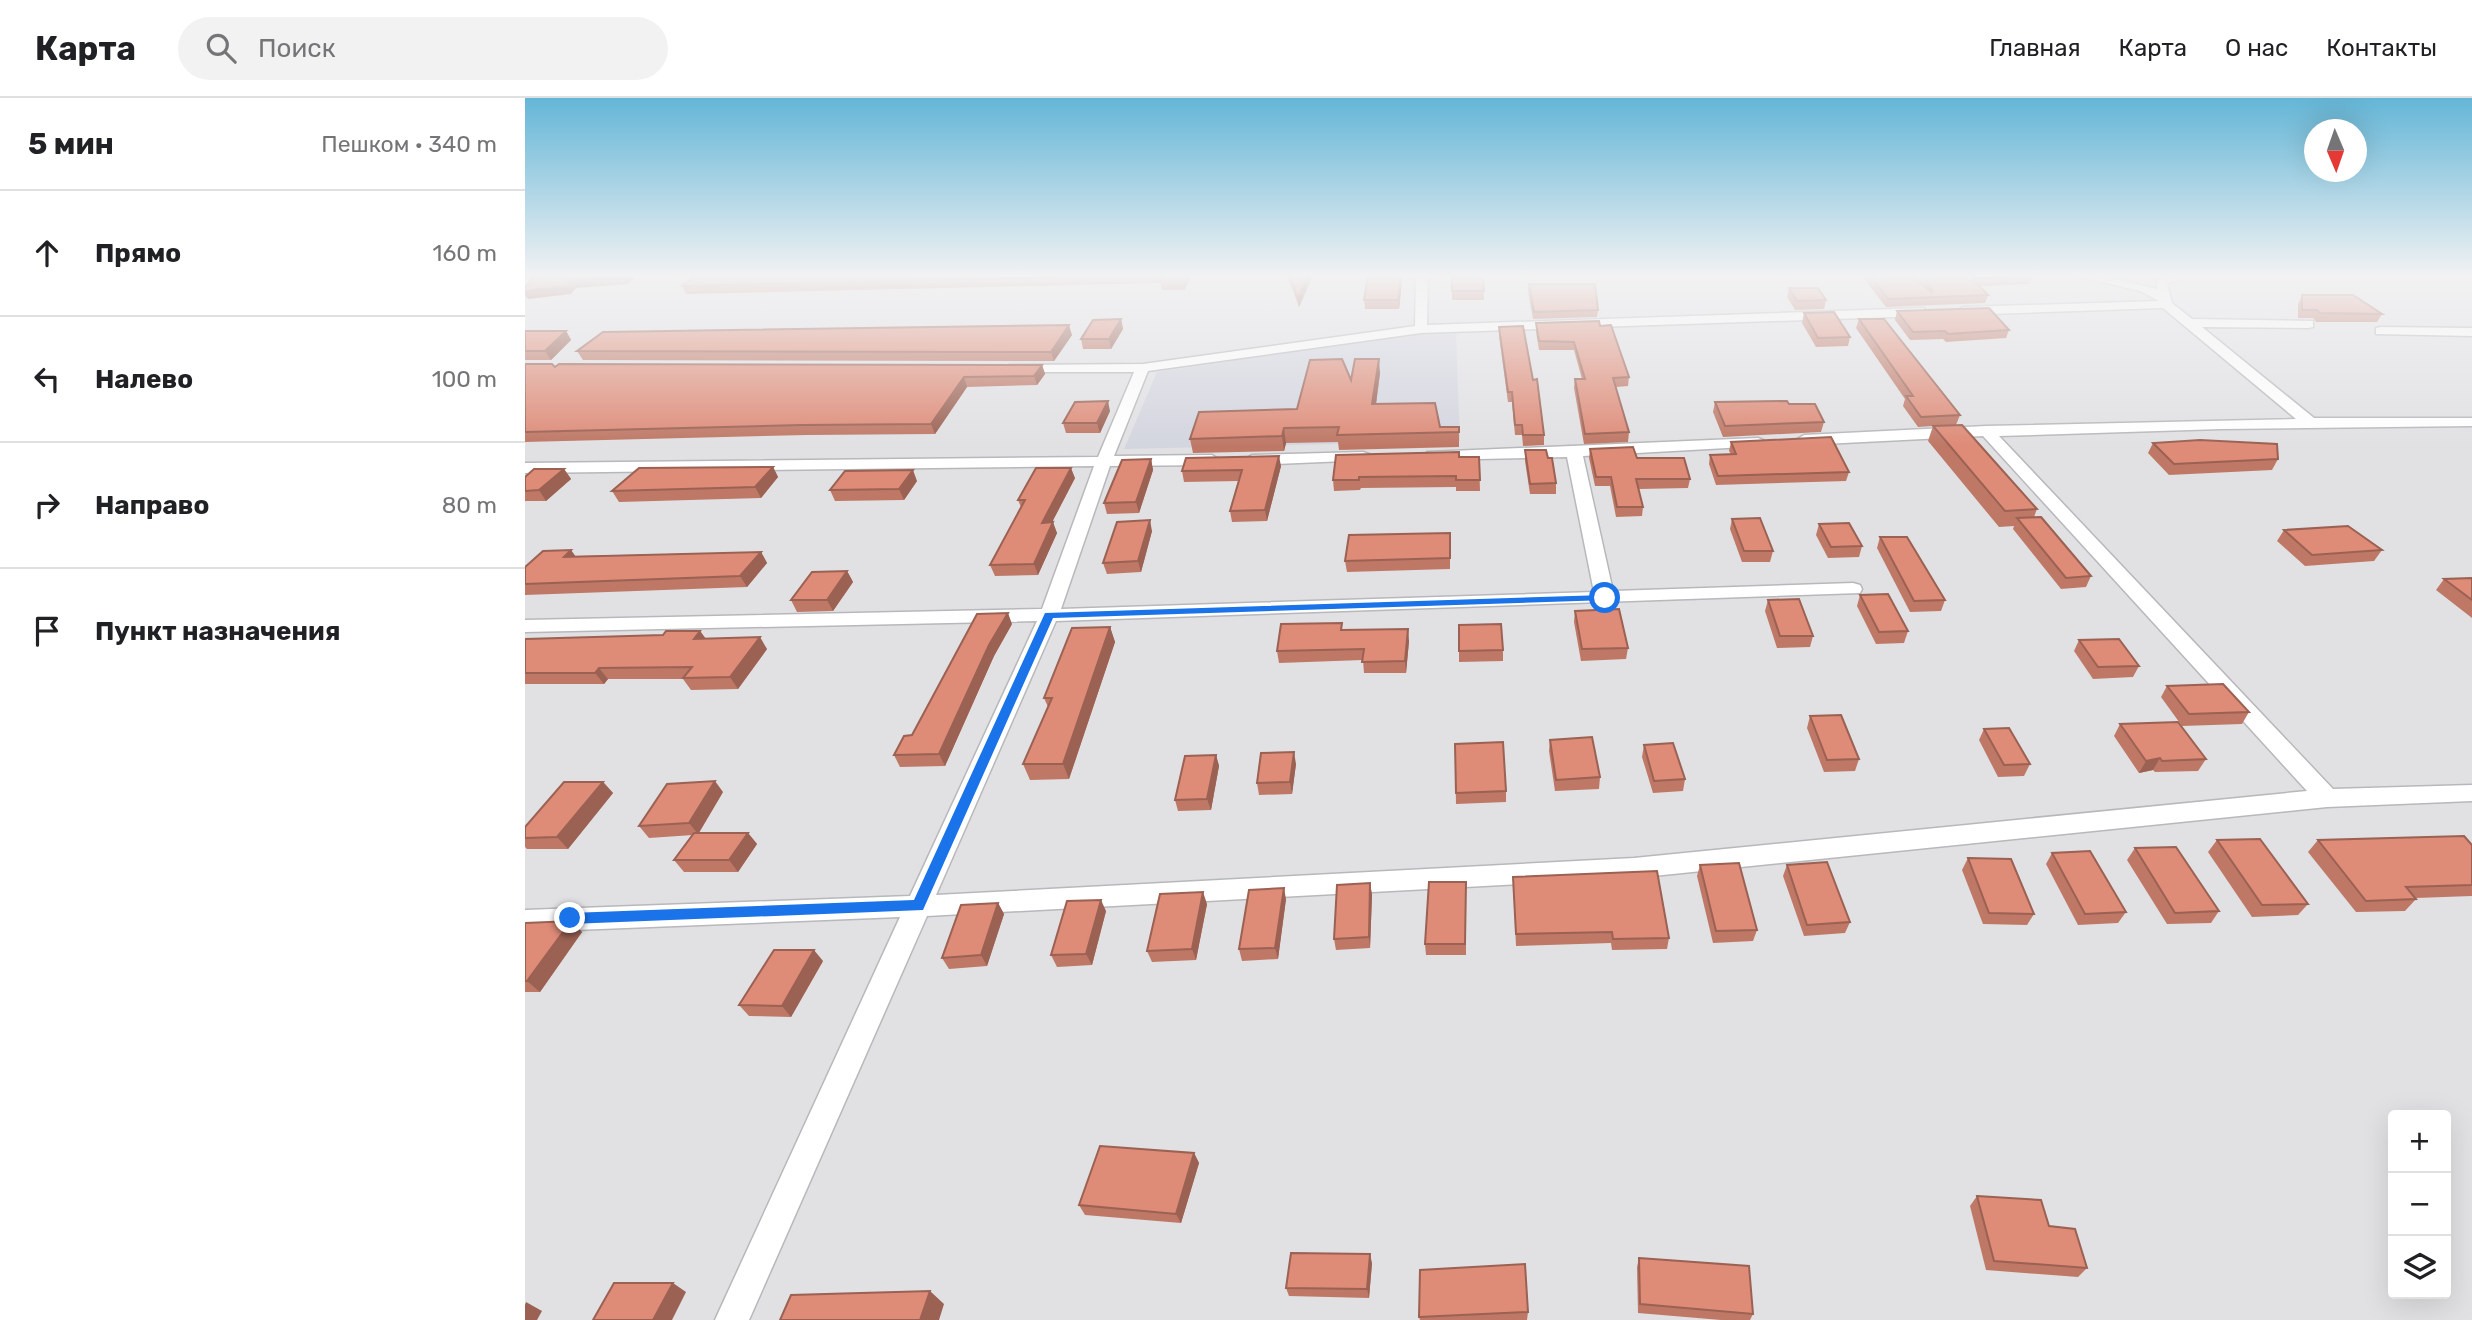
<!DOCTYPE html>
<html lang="ru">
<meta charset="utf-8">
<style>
:root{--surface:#fff;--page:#f2f2f2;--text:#202124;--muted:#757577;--line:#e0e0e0}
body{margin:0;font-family:Rubik,sans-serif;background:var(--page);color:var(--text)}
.controls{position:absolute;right:21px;bottom:21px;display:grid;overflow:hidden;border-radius:7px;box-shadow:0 7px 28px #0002}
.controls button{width:63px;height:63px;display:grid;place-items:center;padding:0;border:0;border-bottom:2px solid var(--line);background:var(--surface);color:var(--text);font:35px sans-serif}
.compass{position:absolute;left:1779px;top:21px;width:63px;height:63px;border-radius:50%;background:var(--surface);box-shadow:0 7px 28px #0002;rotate:178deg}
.stop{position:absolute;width:21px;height:21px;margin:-16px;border:5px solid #1a73e8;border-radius:50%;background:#fff}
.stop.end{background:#1a73e8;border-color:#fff;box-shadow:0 2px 7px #0008}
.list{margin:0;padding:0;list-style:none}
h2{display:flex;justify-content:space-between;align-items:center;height:91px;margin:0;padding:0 28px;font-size:30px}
h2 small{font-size:23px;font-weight:400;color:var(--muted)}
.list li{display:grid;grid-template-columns:46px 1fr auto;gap:21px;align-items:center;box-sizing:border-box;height:126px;padding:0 28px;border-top:2px solid var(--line)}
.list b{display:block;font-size:26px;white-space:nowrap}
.list em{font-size:23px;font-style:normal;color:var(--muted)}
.icon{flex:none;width:38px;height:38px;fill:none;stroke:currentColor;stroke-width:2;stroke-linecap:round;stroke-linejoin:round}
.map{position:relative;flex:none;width:1947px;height:1222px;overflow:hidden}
header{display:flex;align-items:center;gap:42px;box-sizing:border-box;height:98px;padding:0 35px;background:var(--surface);border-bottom:2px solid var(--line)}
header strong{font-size:33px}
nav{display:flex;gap:38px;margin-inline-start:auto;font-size:24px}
.search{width:490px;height:63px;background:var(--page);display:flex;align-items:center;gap:18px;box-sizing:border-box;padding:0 24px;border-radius:38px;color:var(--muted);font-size:26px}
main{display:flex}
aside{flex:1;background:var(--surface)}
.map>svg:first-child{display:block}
.built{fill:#d3d5df}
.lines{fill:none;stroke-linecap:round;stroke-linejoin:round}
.street-casing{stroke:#b7b8bb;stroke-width:3}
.street{fill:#fff;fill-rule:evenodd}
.wall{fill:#bf7866}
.shaded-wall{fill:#9b6153}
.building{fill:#de8b77;stroke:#9b6153;stroke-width:2}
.route{fill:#1a73e8}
</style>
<header>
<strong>Карта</strong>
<div class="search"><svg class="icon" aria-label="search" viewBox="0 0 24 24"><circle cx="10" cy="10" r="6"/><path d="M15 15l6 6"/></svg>Поиск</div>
<nav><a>Главная</a><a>Карта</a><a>О нас</a><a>Контакты</a></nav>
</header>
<main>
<aside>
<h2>5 мин<small>Пешком · 340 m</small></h2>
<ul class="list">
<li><svg class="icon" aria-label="ahead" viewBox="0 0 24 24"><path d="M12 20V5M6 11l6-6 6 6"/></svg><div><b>Прямо</b></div><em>160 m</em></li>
<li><svg class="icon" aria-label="left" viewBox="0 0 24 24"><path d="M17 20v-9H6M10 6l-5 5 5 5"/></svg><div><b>Налево</b></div><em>100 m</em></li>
<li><svg class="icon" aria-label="right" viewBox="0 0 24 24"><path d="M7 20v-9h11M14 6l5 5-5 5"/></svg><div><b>Направо</b></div><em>80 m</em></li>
<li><svg class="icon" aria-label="arrive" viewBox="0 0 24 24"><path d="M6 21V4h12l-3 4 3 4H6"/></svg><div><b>Пункт назначения</b></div></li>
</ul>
</aside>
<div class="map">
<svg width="1947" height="1222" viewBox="0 0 1947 1222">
<rect width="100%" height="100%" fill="#e1e1e4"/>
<!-- built -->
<path class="built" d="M931,236L935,343L599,351L632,274L877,237Z"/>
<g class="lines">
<defs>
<g id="street">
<path d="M891,177H903L902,227L1398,210L1404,214L1398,218L896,235L623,273L589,358L687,357L695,362L687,367L585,368L536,511L1069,494L1042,359L908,362L902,360L900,357L902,354L1233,340L1238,342L1241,345L1238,348L1058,358L1088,493L1328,485L1335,487L1337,491L1335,495L531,523L411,797L1109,760L1782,693L1458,338L1279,347L1271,342L1279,337L1461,328L1771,321L1638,210L1438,217L1432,213L1438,209L1634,203L1615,193L1547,177H1572L1632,191V181L1646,177H1665L1642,186L1647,205L1667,221L1788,223V229L1783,230L1677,229L1789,320H1947V328L1696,331L1474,338L1808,691L1947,687V703L1802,709L1109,780L402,818L224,1222H190L375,819L0,834V812L385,798L512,523L0,534V522L517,511L569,368L0,375V365L573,359L609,274H489L482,270L484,267L618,266L890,228Z"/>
<path d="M1856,229L1947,230V238L1851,236V230Z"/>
<path d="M838,354L844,356L846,359L844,362L727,367L719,362L727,357Z"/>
</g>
</defs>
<!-- street casing -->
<use href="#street" class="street-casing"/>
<!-- street -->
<use href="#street" class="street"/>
</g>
<!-- wall -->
<g class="wall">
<path d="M172,177H667L659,192H637L635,185L161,196L157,188Z"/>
<path d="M762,177H788L774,209Z"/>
<path d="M876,177L877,184L874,211H840L839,202Z"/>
<path d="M927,177H958L959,202H927Z"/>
<path d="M1336,177H1386L1397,186L1393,177L1508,178L1505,186L1455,188L1463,197L1460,205L1361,209Z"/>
<path d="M1004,186L1073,212L1072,219L1008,221L1003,193Z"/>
<path d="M1264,190L1301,202L1299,211L1270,212L1262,199Z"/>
<path d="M1777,197L1857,216L1852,224H1791L1788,220H1773V206Z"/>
<path d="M1372,213L1484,232L1481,240L1421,244L1418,241L1385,242L1370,222Z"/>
<path d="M1279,215L1325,239L1323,248L1291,249L1277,225Z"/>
<path d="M596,221L598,231L586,251H558L556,241Z"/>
<path d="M1334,221L1435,317L1431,327L1512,411L1509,419L1566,478L1561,489L1536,491L1488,431L1489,428L1474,429L1403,343L1408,328L1393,329L1378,308L1380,301L1331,230Z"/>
<path d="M1011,225L1075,228L1104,279L1103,288L1091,289L1104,334L1103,344L1059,346L1049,290L1050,281H1057L1049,252H1014L1011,234Z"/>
<path d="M974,229L1008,282L1019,337V347L998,348L997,337H990L987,304H983L974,238Z"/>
<path d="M0,233H41L46,242L26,262H0Z"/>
<path d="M547,237L529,263L58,262L52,253Z"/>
<path d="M0,266L30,269L517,267L520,276L512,287L442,289L410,336L282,337L0,344Z"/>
<path d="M855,275L851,306L915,329H934V349L814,352L813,344L761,345L759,353L668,355L665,341L772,311L826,282Z"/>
<path d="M1190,304L1264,306L1299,324L1296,334L1198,339L1188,314Z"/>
<path d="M585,313L575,335H541L538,325Z"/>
<path d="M1206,344L1324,374L1321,383L1191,387L1184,366L1185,357L1206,356L1204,353Z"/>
<path d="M1628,345L1753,361L1747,372L1644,377L1623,355Z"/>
<path d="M1065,351L1112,360L1165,381L1163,390L1114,391L1118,409L1117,418L1091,419L1085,388H1070L1064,360Z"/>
<path d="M1000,352L1031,385V396H1005L1000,363Z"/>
<path d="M934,359H954L955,393H931V389L836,390L835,392L809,393L808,382Z"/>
<path d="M626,361L628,372L614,415L582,416L579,405Z"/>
<path d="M756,368L742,423L707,424L705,413L714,383L659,384L657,373Z"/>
<path d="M248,369L253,379L236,400L94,404L87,393Z"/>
<path d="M39,371L46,381L21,403H0V379Z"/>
<path d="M550,380L527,424L532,435L513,477L470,478L465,467L496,409L493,402Z"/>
<path d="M392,383L379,402L310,403L305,392Z"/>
<path d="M1207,421L1248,453L1245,464H1217L1205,431Z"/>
<path d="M1294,426L1337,448L1334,459L1303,460L1291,437Z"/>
<path d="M1759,432L1857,452L1849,463L1780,468L1752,443Z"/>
<path d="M627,433L616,474L582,476L578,465Z"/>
<path d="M925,435V471L822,474L820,463Z"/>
<path d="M1355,439L1420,502L1416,513L1385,514L1352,450Z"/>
<path d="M236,454L242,465L222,489L0,497V469L51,458Z"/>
<path d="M322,473L328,484L308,513L272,514L266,502Z"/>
<path d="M1947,480V520L1911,492L1919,481Z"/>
<path d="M1335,497L1383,533L1379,545L1351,546L1332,508Z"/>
<path d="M1243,502L1288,538L1285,549L1252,550L1240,513Z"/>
<path d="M1050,513L1103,550L1101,561L1056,563L1049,524Z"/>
<path d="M487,526L469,558L420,668L375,669L369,657Z"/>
<path d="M934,527L978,552V563L934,564Z"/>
<path d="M585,529L590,544L544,681L505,682L498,666L523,609L519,600Z"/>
<path d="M818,532L884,543L881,575H839L838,562L754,565L752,553Z"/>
<path d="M175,533L181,541L242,551L213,591L166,592L158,581H83L79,586H0V541L138,537Z"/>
<path d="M1554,542L1614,568L1608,579L1568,581L1549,553Z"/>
<path d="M1642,588L1724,614L1717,626L1657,628L1636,599Z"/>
<path d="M1285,618L1334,661L1330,673L1299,674L1282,630Z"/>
<path d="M1595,626L1681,661L1673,673L1630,674L1628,672L1614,675L1589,638Z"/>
<path d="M1459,631L1505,666L1499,678L1473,679L1454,642Z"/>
<path d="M1025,642L1075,679L1074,691L1030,693L1024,653Z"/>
<path d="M930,646L981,693V704L931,706Z"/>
<path d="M1119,647L1160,681L1158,693L1128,695L1117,659Z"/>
<path d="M691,657L694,668L686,712L653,713L650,702Z"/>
<path d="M771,666L767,696L734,697L732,685Z"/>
<path d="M78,684L88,695L43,751H2L0,749V729Z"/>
<path d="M198,694L174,735H223L232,746L213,774H159L149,762L168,737L124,740L114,728Z"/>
<path d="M1692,742L1783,806L1773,817L1727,819L1683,754Z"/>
<path d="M1793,742L1947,747V798L1891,800V801L1880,813L1831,814L1783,754Z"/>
<path d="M1610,750L1694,813L1686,825L1642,826L1602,762Z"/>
<path d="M1527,755L1601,814L1593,825L1553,827L1521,766Z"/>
<path d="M1443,760L1509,816L1502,827L1458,826L1437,772Z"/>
<path d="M1175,767L1232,832L1228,843L1188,845L1172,778Z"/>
<path d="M1262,767L1325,824L1320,835L1279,838L1258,778Z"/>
<path d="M988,779L1144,840L1142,851L1087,852L1086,845L991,848Z"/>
<path d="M941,784V857H901L900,846Z"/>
<path d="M845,785L847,797L845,850L811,852L809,841Z"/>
<path d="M761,801L753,861L717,863L714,851Z"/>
<path d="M473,805L479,816L462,868L424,871L417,860Z"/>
<path d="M682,806L671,862L627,864L622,853Z"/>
<path d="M581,813L567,867L532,869L526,857Z"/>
<path d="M0,825L57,834L15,894H0Z"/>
<path d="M298,863L266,919L224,918L214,907Z"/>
<path d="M669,1055L674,1065L656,1125L560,1117L554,1107Z"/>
<path d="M1452,1098L1524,1128L1562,1170L1553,1179L1461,1172L1445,1108Z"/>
<path d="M1114,1160L1228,1216L1225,1222H1196L1113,1215L1112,1169Z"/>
<path d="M847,1165L844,1200L764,1198L761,1190Z"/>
<path d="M1003,1214L1002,1222H895L894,1219Z"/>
</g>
<!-- shaded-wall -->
<g class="shaded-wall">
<path d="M100,177H112L103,186L51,190L46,196L3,201L0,197V193L46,182Z"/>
<path d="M661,177H667L659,192L658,183Z"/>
<path d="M783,177H788L774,209L773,200Z"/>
<path d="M876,177L877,184L874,211L873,202Z"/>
<path d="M596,221L598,231L586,251L584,241Z"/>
<path d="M544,227L547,237L529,263L526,254Z"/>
<path d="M41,233L46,242L26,262L20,253Z"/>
<path d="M854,261L855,275L849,321L847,306Z"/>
<path d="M517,267L520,276L512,287L509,278Z"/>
<path d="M439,279L442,289L410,336L406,326Z"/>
<path d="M583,303L585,313L575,335L572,325Z"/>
<path d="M759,330L761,345L759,353L757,338Z"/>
<path d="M754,358L756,368L742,423L740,412Z"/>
<path d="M626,361L628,372L614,415L611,404Z"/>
<path d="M248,369L253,379L236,400L230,389Z"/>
<path d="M546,370L550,380L521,436L517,425Z"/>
<path d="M39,371L46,381L21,403L14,392Z"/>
<path d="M388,372L392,383L379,402L374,391Z"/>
<path d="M625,422L627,433L616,474L613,463Z"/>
<path d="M528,424L532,435L513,477L509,466Z"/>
<path d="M46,452L54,463L39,459Z"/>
<path d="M236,454L242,465L222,489L215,478Z"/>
<path d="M322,473L328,484L308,513L302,502Z"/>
<path d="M483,515L487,526L469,558L420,668L414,656L464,547Z"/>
<path d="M585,529L590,544L544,681L538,666Z"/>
<path d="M883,531L884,543L881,575L880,563Z"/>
<path d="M175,533L183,544L169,541Z"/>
<path d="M235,539L242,551L213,591L205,579Z"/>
<path d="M74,570L83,581L79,586L70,575Z"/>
<path d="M769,654L771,666L767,696L765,684Z"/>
<path d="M691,657L694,668L686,712L682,701Z"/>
<path d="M1635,660L1628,672L1614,675L1621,663Z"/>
<path d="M190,683L198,694L173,736L164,725Z"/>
<path d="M78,684L88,695L43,751L32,739Z"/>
<path d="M223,735L232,746L213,774L204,762Z"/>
<path d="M845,785L847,797L845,850L844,839Z"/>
<path d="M759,790L761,801L753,861L750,850Z"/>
<path d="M678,794L682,806L671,862L667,851Z"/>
<path d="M576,802L581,813L567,867L561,856Z"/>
<path d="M473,805L479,816L462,868L456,857Z"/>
<path d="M46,823L57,834L15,894L2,883Z"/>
<path d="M289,852L298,863L266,919L257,908Z"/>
<path d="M669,1055L674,1065L656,1125L651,1116Z"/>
<path d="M845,1156L847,1165L844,1200L842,1191Z"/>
<path d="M148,1185L161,1194L147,1222H128Z"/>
<path d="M405,1193L419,1206L414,1222H395Z"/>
<path d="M1,1204L17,1213L12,1222H0V1207Z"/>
</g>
<!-- building -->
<g class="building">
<path d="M10,177H100L98,178L46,182L42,188L0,193V190Z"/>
<path d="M172,177H605L157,188Z"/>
<path d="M638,177H661L658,183H635Z"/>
<path d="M764,177H783L773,200Z"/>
<path d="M843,177H876L873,202H839Z"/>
<path d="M927,177H958L959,193H927Z"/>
<path d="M1345,177H1386L1408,195L1399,177L1508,178L1447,180L1463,197L1363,201Z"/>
<path d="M1004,186H1070L1073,212L1009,214Z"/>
<path d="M1264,190H1293L1301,202L1272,203Z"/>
<path d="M1777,197H1828L1857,216L1795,215L1792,212H1777Z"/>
<path d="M1464,210L1484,232L1423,236L1420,233L1388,234L1372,213Z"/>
<path d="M1309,214L1325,239L1293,240L1279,215Z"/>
<path d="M596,221L584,241H556L568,222Z"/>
<path d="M1334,221H1359L1435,317L1396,319L1381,298H1388Z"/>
<path d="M1074,223L1075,228L1086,227L1104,279L1088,280L1104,334L1060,336L1050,281H1060L1049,244L1014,243L1011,225Z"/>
<path d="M544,227L526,254L52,253L78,234Z"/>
<path d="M998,228L1008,282L1012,281L1019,337H998L997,327H990L987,294H983L974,229Z"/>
<path d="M0,233H41L20,253H0Z"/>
<path d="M817,261L826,282L830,261H854L847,306L910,305L915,329H934V334L812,337L814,329L759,330L757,338L665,341L674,314L772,311L785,262Z"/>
<path d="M0,266H27L30,269L34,266L517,267L509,278L439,279L406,326L277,327L0,334Z"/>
<path d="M583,303L572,325H538L550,304Z"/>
<path d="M1262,303L1264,306H1290L1299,324L1200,328L1190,304Z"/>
<path d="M1437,327L1512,411L1480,413L1408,328Z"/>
<path d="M1306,339L1324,374L1193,378L1185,357L1211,356L1206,344Z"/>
<path d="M1675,342L1752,346L1753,361L1649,366L1628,345Z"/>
<path d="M1108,349L1112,360H1159L1165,381H1111L1118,409H1092L1086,379H1071L1065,351Z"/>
<path d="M1000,352H1021L1023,360H1027L1031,385L1005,386Z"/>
<path d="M934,354V359H954L955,382H931V378L834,379V382H808L811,357Z"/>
<path d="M754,358L740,412L705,413L717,372L657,373L661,360Z"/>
<path d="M626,361L611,404L579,405L597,362Z"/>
<path d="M248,369L230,389L87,393L114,370Z"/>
<path d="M511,370H546L517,425L528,424L509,466L465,467L500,402H493Z"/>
<path d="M9,371H39L14,392L0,393V379Z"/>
<path d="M388,372L374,391L305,392L320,373Z"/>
<path d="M1516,419L1566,478L1541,480L1492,420Z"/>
<path d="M1235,420L1248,453H1219L1207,421Z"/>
<path d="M625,422L613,463L578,465L592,424Z"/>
<path d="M1324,425L1337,448L1306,449L1294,426Z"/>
<path d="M1823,428L1857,452L1787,457L1759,432Z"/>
<path d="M925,435V460L820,463L824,437Z"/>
<path d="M1355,439H1382L1420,502L1389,503Z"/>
<path d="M46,452L39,459L236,454L215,478L0,486V469L18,453Z"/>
<path d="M322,473L302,502H266L287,474Z"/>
<path d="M1947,480V502L1919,481Z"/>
<path d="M1363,496L1383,533L1354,534L1335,497Z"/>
<path d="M1274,501L1288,538H1255L1243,502Z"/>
<path d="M1094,511L1103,550L1057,551L1050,513Z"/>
<path d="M483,515L464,547L414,656L369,657L379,638L387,637L452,516Z"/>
<path d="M817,525L816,532L883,531L880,563L837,564L839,551L752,553L756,526Z"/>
<path d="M976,526L978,552L934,553V527Z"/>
<path d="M585,529L538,666H498L527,600H519L547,530Z"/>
<path d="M141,533H175L169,541L235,539L205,579L158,580L167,569L74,570L70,575H0V541L138,537Z"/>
<path d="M1594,541L1614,568L1573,569L1554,542Z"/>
<path d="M1698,586L1724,614L1664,616L1642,588Z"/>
<path d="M1316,617L1334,661L1302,662L1285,618Z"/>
<path d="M1653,624L1681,661L1637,663L1635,660L1621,663L1595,626Z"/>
<path d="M1484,630L1505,666L1479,667L1459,631Z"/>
<path d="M1067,639L1075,679L1031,682L1025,642Z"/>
<path d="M978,644L981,693L931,695L930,646Z"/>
<path d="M1148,645L1160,681L1129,683L1119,647Z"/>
<path d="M769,654L765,684L732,685L736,655Z"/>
<path d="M691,657L682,701L650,702L660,658Z"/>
<path d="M190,683L164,725L114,728L142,686Z"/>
<path d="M39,684H78L32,739L0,740V729Z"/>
<path d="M169,735H223L204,762H149Z"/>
<path d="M1939,738L1947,747V787L1881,789L1891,801L1841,803L1793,742Z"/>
<path d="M1735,741L1783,806L1737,807L1692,742Z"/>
<path d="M1651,749L1694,813L1650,815L1610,750Z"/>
<path d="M1565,753L1601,814L1560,816L1527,755Z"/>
<path d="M1443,760L1486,761L1509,816L1464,815Z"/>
<path d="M1302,764L1325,824L1282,827L1262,767Z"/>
<path d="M1214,765L1232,832L1191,833L1175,767Z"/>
<path d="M1132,773L1144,840L1088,841L1087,834L991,836L988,779Z"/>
<path d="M904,784H941L940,846H900Z"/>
<path d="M845,785L844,839L809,841L812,787Z"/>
<path d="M759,790L750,850L714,851L724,792Z"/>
<path d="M678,794L667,851L622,853L635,796Z"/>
<path d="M576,802L561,856L526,857L542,803Z"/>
<path d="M473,805L456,857L417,860L436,807Z"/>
<path d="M46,823L2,883H0V825Z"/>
<path d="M249,852H289L257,908L214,907Z"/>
<path d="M575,1048L669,1055L651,1116L554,1107Z"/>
<path d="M1452,1098L1516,1102L1524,1128L1550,1131L1562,1170L1469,1163Z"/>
<path d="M766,1155L845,1156L842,1191L761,1190Z"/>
<path d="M1114,1160L1224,1168L1228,1216L1115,1206Z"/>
<path d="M1000,1166L1003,1214L894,1219L895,1172Z"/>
<path d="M89,1185H148L128,1222H68Z"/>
<path d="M405,1193L395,1222H255L266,1197Z"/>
</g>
<!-- sky -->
<linearGradient id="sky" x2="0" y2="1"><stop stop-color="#64b6d7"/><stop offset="0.51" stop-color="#f2f2f3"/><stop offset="1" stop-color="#f2f2f3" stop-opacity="0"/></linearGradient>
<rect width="1947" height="348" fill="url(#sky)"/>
<!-- route -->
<path class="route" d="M1080,497L1085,500L1083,502L528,520L398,812L45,826L38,820L45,815L389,802L520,515Z"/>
</svg>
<div class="controls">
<button>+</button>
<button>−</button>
<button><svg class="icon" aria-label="layers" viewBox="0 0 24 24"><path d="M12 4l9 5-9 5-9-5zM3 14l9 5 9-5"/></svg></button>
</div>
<svg class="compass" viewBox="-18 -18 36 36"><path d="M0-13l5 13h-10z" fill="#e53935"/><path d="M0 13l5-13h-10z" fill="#757577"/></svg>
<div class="stop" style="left:1080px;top:500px"></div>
<div class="stop end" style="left:45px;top:820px"></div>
</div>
</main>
